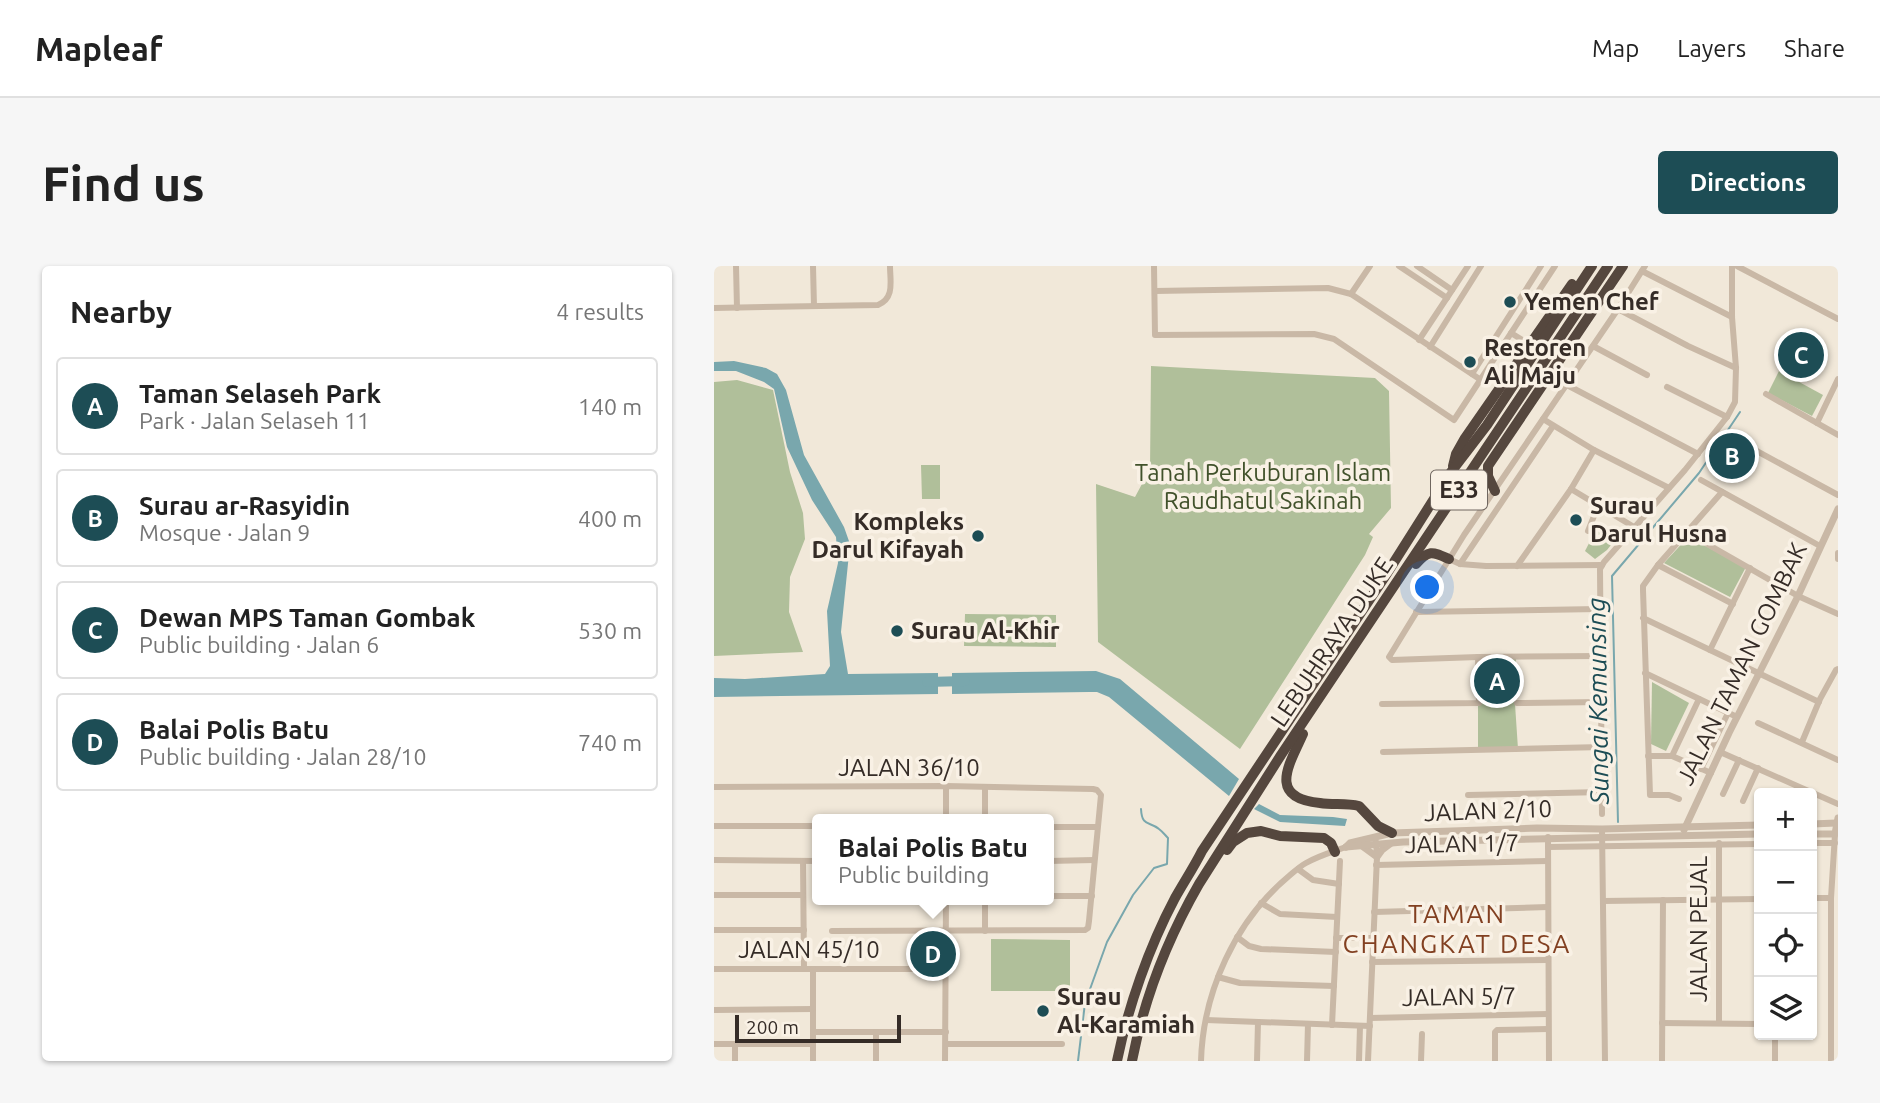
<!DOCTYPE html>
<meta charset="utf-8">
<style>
:root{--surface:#fff;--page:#f6f6f6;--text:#222;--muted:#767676;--line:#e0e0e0;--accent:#1d4d55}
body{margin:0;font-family:Ubuntu,sans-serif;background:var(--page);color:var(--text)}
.controls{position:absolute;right:21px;bottom:21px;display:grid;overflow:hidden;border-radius:7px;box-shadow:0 2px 5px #0004}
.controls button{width:63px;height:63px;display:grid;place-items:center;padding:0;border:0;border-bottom:2px solid var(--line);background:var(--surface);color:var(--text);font:35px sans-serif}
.scale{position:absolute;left:21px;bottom:18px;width:166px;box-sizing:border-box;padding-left:7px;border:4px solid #352c27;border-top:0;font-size:19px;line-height:24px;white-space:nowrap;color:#352c27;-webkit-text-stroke:5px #f9f1e5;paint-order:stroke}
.you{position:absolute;left:714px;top:322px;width:24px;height:24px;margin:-18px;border:5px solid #fff;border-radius:50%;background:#1a73e8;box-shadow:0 0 0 10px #1a73e833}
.badge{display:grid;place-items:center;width:46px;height:46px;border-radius:50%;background:var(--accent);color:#fff;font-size:23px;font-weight:700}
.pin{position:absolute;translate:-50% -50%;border:4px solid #fff;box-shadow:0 2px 7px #0006}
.popup{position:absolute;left:98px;top:548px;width:242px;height:91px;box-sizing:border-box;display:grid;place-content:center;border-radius:7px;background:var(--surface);filter:drop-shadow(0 2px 5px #0005);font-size:23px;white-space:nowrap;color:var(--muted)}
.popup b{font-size:26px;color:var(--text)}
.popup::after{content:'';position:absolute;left:50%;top:100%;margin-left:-14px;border:14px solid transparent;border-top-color:var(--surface)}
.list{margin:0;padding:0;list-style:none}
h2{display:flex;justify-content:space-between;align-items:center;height:91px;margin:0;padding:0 28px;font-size:30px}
h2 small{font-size:23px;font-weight:400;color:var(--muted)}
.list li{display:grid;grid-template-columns:46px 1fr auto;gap:21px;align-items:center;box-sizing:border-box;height:98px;margin:0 14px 14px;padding:0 14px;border:2px solid var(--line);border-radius:7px}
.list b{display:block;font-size:26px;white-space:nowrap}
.list p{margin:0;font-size:23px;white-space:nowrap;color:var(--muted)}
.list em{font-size:23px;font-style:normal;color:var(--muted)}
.icon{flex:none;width:38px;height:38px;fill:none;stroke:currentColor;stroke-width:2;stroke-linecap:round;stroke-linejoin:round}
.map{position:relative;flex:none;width:1124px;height:795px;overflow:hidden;border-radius:7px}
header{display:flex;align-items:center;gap:42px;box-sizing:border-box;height:98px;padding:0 35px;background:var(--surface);border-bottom:2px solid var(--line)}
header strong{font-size:33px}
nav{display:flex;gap:38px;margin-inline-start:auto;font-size:24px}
.intro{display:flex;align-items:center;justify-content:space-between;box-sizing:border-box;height:168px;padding:0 42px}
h1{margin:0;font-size:49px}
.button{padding:18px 32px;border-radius:7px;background:var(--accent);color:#fff;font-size:24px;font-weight:700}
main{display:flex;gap:42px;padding:0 42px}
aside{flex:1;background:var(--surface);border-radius:7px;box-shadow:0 2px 5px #0004}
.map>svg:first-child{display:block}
.green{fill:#b0bf9a}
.water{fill:#79a7ad}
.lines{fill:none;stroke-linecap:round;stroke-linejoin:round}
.stream{stroke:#79a7ad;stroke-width:2}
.river{stroke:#79a7ad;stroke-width:10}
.minor{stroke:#c9b8a6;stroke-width:6}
.tertiary{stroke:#c9b8a6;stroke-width:7}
.motorway{stroke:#55473e;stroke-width:10}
.poi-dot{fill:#1d4d55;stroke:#f9f1e5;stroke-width:2.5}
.labels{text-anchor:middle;stroke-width:7;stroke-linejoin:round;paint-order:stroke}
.shield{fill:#f9f1e5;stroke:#706760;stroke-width:2}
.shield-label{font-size:23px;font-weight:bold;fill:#352c27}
.poi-label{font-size:24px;font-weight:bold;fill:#352c27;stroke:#f9f1e5;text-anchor:start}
.park-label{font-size:24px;fill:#41522b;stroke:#f9f1e5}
.street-label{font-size:24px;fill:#352c27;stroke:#f9f1e5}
.water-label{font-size:26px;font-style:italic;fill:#1d4d55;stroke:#f9f1e5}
.neighbourhood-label{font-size:26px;letter-spacing:2px;fill:#824021;stroke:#f9f1e5}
</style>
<header>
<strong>Mapleaf</strong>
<nav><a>Map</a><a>Layers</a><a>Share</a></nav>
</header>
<div class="intro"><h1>Find us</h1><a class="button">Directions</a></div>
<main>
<aside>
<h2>Nearby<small>4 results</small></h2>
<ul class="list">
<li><span class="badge">A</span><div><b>Taman Selaseh Park</b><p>Park · Jalan Selaseh 11</p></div><em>140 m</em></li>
<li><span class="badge">B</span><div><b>Surau ar-Rasyidin</b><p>Mosque · Jalan 9</p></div><em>400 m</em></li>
<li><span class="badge">C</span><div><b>Dewan MPS Taman Gombak</b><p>Public building · Jalan 6</p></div><em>530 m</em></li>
<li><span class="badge">D</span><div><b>Balai Polis Batu</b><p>Public building · Jalan 28/10</p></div><em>740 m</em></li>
</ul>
</aside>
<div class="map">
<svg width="1124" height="795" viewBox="0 0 1124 795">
<rect width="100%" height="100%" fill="#f1e8d9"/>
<!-- green -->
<g class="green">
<path d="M437,100L661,112L675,125L677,242L655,268L659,271L651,289L526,483L384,376L382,218L421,231L436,203Z"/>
<path d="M1065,105L1109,129L1098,150L1054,127Z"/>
<path d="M23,114L59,124L76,206L89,247L91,273L76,311L75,346L89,386L0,390V116Z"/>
<path d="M207,199H226V233H208Z"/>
<path d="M886,256L904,270L893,284L881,293L871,285Z"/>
<path d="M974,271L1032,301L1016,331L950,297Z"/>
<path d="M251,348L342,349V381L250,380Z"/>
<path d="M764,391H802L801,438L804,483L764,484Z"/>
<path d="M938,416L975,437L952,485L937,478Z"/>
<path d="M277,673L356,674V725H277Z"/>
</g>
<!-- water -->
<g class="water">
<path d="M20,95L52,102L63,108L72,124L90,189L130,261L136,278L127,366L134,408L224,407V428L0,431V412L31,413L111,408L116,400L113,345L124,297L122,271L98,234L73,181L60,123L50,116L22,105H0V96Z"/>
<path d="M382,405L406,413L525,513L515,530L395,431L383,426H375L238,428V407Z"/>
<path d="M545,538L566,549L619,551L633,553L631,560L566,556L540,543Z"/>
</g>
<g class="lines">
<!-- stream -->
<g class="stream">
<path d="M904,556L898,310L985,207L1026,146"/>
<path d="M364,795L371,737L393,676L419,629L440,602L453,598L454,572C451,569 449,566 445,563C435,555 428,561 427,543"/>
</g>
<!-- river -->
<path class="river" d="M213,416L251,415"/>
<!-- minor -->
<g class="minor">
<path d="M22,0L23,42"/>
<path d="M99,0L100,40"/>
<path d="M440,0L441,69L600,68L620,73L740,154L841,0"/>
<path d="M685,0L733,32"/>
<path d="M703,0L738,24"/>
<path d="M1023,0L1124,53"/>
<path d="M928,5L1018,51"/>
<path d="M441,25L614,22L637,28L767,114"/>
<path d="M637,28L656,0"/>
<path d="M0,42L164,39C181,32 176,15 176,0"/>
<path d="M904,43L974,80L1022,102"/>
<path d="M797,67L810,75L820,71"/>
<path d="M705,74L754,0"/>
<path d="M792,77L802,86L803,96"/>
<path d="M879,80L933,109"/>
<path d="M716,81L767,0"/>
<path d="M758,108L827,0"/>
<path d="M853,119L984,188"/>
<path d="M953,121L1013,151"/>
<path d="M1052,128L1124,169"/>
<path d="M829,153L880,184L955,222"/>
<path d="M1103,157L1124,113"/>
<path d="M1017,171L1124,229"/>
<path d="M987,214L1106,280"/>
<path d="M857,223L920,261"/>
<path d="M874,265L884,240"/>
<path d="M974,267L1084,330L1124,348"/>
<path d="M1124,287V293"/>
<path d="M735,293L746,298L772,300L888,299"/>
<path d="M746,298L839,160"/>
<path d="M944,299L1019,338"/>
<path d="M803,300L857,223L880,184"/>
<path d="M702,346L885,343"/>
<path d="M929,352L1105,436"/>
<path d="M996,384L1036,302"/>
<path d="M886,390L764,391L678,394L675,391L750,269L904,43L931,0"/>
<path d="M931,407L1023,451"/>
<path d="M803,437L888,436"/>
<path d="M668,438L765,437L764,391"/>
<path d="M1044,457L1124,494"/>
<path d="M1088,476L1106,433L1122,404L1124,403"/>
<path d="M669,486L889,481"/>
<path d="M1006,486L1124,538"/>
<path d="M934,490H958L997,507"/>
<path d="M958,490L985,433"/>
<path d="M987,503L1014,447"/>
<path d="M232,520V553"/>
<path d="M0,521L232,520L379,523L383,524L387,529L375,655L374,662L371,664L118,665"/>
<path d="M271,521V553"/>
<path d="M1009,528L1025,494"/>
<path d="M754,529L889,526"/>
<path d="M965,533L955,529H936L929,324V320L944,299L1008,226"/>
<path d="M1029,535L1044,502"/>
<path d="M888,548L886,303L890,296L971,204L1013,151L1021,136L1022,102L1018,51V0"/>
<path d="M0,560H104"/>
<path d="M334,561H383"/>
<path d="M888,563L891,795"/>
<path d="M834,571L835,795"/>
<path d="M1005,577V757"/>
<path d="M1098,577H1121"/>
<path d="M834,581L1045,578"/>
<path d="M0,594L104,595"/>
<path d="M89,595L90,703"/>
<path d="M334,595L380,594"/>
<path d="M662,599L834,595"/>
<path d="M584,603L599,614L625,618"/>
<path d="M0,629H89"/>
<path d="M334,630H378"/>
<path d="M1098,632H1117"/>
<path d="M271,634V665"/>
<path d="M889,635L1045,633"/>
<path d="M547,637L566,648L623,651"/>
<path d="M660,646L834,641"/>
<path d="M0,664H90"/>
<path d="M523,671L535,680L547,683L622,686"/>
<path d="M622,672H659"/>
<path d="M658,696L834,694"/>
<path d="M0,703H232"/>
<path d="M99,703V795"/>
<path d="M504,711L526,717L620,720"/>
<path d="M0,744L99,743"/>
<path d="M656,752L834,748"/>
<path d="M492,754L656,760"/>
<path d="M948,757L1045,758"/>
<path d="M618,759L626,595"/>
<path d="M99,766H232"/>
<path d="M162,766V795"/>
<path d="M1061,769V795"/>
<path d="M0,778H99"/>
<path d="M21,778V795"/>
<path d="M232,778H348"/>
<path d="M231,795L232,634"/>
<path d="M487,795C489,726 521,655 575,610C580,606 585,601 592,597C604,590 618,586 632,581"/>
<path d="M543,795L544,756"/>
<path d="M593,795L594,758"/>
<path d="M645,795L646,760"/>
<path d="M654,795L663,591L662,576"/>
<path d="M707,795L708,768"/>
<path d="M781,795V766L783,764L834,763"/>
<path d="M948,795L949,634"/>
<path d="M1117,795V632L1121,568"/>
</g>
<!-- tertiary -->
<g class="tertiary">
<path d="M1098,558L1122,557"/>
<path d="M970,564L1015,467L1084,330L1124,243"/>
<path d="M1098,568H1121L1124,552"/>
<path d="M648,580L663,591L668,584L676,578"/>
<path d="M632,581L636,577L678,567L823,562L888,563L1045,559"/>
<path d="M632,581L689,576L1045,568"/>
</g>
<!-- motorway -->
<g class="motorway">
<path d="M739,200L742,188L751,172L858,18"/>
<path d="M781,225L774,210V200L909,0"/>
<path d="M702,298C715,283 719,286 735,293"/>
<path d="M589,468C575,499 553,532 606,537C619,539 632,537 645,540L664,560L678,567"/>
<path d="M513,584L519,576L533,567L547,565L566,570L610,572L617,577L621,586"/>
<path d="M403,795C414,741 435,681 461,632C470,616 480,601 488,585L670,312L737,206L773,159L878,0"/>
<path d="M418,795C430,733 454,672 485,618L567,489L894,0"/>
</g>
</g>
<!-- markers -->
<g class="poi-dot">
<circle cx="796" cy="36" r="7"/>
<circle cx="756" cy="96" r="7"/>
<circle cx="862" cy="254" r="7"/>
<circle cx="264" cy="270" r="7"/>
<circle cx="183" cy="365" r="7"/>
<circle cx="329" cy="745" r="7"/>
</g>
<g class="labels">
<!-- shield labels -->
<rect class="shield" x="717" y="204.5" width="56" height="39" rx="5"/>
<g class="shield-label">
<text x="745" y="232">E33</text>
</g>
<!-- poi labels -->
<g class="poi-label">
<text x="810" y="44">Yemen Chef</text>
<text x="770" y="90">Restoren<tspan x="770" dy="28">Ali Maju</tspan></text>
<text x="876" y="248">Surau<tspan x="876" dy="28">Darul Husna</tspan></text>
<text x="250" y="264" text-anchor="end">Kompleks<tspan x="250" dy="28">Darul Kifayah</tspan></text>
<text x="197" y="373">Surau Al-Khir</text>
<text x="343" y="739">Surau<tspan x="343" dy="28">Al-Karamiah</tspan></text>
</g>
<!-- park labels -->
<g class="park-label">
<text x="549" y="215">Tanah Perkuburan Islam<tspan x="549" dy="28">Raudhatul Sakinah</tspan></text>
</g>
<!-- street labels -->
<g class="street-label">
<text transform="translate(618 376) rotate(-56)" y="8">LEBUHRAYA DUKE</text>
<text transform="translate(1028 398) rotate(-64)" y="8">JALAN TAMAN GOMBAK</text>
<text x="195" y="510">JALAN 36/10</text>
<text transform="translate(774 545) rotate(-2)" y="8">JALAN 2/10</text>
<text transform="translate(748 578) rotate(-1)" y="8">JALAN 1/7</text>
<text transform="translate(985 663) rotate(-90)" y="8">JALAN PEJAL</text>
<text x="95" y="692">JALAN 45/10</text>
<text transform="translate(745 731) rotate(-1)" y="8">JALAN 5/7</text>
</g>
<!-- water labels -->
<g class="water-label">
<text transform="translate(884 435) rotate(-91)" y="9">Sungai Kemunsing</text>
</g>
<!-- neighbourhood labels -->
<g class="neighbourhood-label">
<text x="743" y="657">TAMAN<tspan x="743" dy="30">CHANGKAT DESA</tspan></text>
</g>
</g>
</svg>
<div class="controls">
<button>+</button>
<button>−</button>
<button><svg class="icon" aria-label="locate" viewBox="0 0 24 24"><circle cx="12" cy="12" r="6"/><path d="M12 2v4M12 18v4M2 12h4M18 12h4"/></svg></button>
<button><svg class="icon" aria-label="layers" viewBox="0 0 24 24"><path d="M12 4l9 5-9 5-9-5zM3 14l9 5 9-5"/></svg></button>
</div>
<div class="scale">200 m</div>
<div class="you"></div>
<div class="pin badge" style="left:783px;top:415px">A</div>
<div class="pin badge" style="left:1018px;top:190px">B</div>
<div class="pin badge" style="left:1087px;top:89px">C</div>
<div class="pin badge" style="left:219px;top:688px">D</div>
<div class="popup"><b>Balai Polis Batu</b>Public building</div>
</div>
</main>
